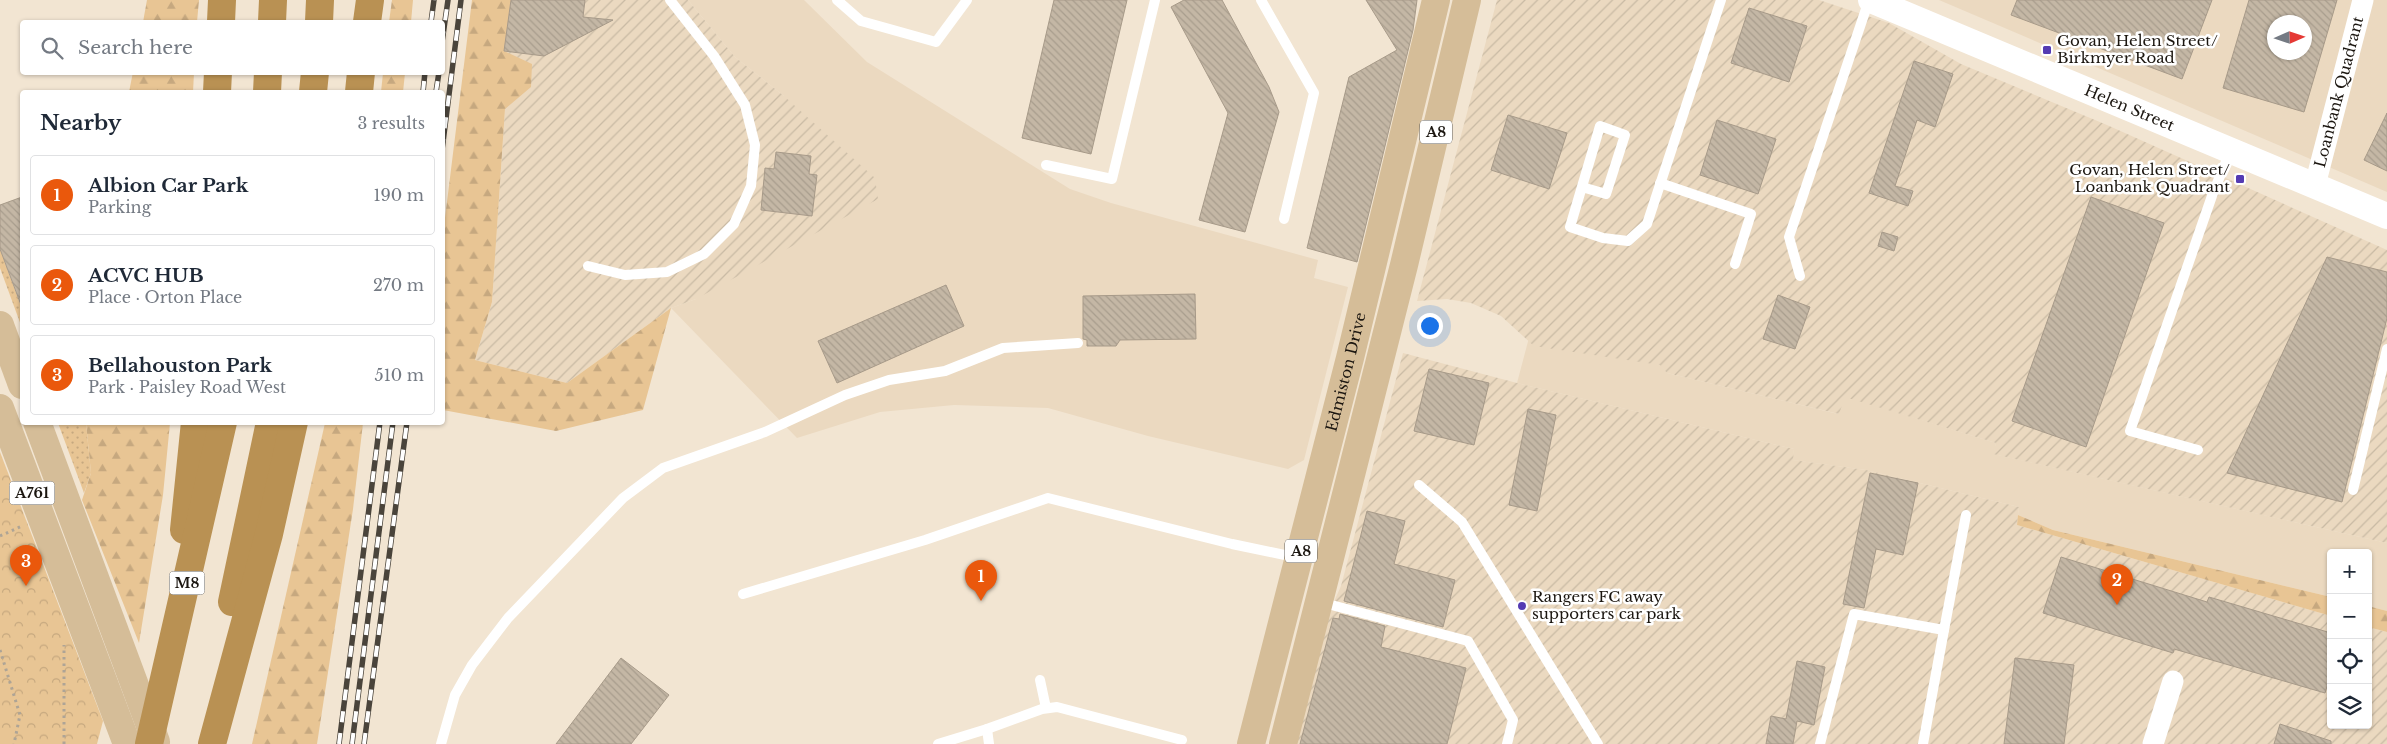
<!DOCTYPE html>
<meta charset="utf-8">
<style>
:root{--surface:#fff;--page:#f6f6f7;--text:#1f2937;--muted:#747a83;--line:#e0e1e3;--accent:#ea580c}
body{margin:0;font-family:"Libre Baskerville",serif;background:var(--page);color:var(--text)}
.controls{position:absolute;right:15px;bottom:15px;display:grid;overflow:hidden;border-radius:5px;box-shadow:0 1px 4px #0004}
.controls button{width:45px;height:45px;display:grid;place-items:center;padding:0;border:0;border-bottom:1px solid var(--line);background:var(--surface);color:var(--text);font:25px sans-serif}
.compass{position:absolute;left:2267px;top:15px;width:45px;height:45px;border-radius:50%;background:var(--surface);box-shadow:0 1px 4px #0004;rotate:87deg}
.you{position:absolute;left:1429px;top:325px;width:18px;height:18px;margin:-12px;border:4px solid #fff;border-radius:50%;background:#1a73e8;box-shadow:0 0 0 8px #1a73e833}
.badge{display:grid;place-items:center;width:32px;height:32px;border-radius:50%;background:var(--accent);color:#fff;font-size:16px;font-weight:700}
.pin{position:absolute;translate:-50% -41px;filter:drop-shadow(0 1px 2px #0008)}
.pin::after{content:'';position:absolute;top:26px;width:18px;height:15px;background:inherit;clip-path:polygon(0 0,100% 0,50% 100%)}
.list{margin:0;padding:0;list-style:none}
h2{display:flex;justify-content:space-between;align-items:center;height:65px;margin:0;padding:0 20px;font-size:21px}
h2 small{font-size:16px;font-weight:400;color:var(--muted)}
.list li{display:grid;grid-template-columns:32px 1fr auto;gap:15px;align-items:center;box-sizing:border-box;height:80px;margin:0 10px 10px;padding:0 10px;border:1px solid var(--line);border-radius:5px}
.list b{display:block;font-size:19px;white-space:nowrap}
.list p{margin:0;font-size:16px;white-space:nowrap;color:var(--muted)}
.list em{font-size:16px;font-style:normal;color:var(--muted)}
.icon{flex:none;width:28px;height:28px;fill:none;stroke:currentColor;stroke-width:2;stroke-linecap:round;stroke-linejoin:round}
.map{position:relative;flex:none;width:2387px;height:744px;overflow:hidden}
.search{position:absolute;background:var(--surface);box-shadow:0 1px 4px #0004;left:20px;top:20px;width:425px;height:55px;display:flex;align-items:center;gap:12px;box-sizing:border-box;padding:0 18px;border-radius:5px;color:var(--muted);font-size:19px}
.panel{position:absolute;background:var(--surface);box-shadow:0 1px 4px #0004;left:20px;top:90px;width:425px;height:335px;border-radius:5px}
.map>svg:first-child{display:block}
.built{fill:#ebd9c0;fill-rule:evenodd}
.industrial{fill:url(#industrial-furrows)}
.grass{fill:url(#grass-dots)}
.forest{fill:url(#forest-firs)}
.park{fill:url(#park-crowns)}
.building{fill:url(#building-back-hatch);stroke:#a79a89;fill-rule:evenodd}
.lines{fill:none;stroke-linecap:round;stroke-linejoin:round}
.path{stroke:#aea495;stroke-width:3;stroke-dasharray:2.5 4;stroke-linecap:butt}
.service{stroke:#fff;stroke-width:10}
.minor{stroke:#fff;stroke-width:21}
.tertiary{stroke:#fff;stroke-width:26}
.primary{stroke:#d5bd98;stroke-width:28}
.motorway{stroke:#b99153;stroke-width:28}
.rail-casing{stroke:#4a443b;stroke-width:5.5}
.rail{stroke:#fff;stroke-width:4;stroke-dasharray:11;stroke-linecap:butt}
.poi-dot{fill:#543bb3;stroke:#fff;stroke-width:2}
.labels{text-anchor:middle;stroke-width:5;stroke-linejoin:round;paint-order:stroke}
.shield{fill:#fff;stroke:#5f5c58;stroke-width:1}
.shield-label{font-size:14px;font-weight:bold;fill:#1b1610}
.poi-label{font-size:15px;fill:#1b1610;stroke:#fff;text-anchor:start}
.street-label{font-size:15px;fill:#1b1610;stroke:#fff}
</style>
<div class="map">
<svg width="2387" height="744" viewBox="0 0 2387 744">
<defs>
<pattern id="industrial-furrows" width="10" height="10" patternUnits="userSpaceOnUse" patternTransform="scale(1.25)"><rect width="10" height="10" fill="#ebd9c0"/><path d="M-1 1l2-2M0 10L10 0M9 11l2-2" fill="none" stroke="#c9baa4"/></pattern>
<pattern id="grass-dots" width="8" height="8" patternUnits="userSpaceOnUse" patternTransform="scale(1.25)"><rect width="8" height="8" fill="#e8c594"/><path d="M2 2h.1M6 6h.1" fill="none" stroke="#c6a87f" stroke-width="1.8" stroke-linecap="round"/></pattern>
<pattern id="forest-firs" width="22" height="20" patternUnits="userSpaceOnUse" patternTransform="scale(1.25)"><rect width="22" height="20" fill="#e8c594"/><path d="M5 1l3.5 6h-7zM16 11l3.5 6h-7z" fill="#c6a87f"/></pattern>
<pattern id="park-crowns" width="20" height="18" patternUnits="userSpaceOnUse" patternTransform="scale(1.25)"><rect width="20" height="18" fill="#e8c594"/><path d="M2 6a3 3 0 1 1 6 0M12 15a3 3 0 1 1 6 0" fill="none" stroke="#c6a87f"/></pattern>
<pattern id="building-back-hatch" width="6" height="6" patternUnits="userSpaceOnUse" patternTransform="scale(1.25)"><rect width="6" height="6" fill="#c4b7a5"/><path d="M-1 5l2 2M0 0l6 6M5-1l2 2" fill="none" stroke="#a89d8d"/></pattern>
</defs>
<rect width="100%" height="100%" fill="#f2e5d2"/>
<!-- built -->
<g class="built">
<path d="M688,0H804L867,62L1070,189L1111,203L1318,260L1314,278L1348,287L1304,460L1288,469L1148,436L1048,408L954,405L880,412L797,438L671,308L696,299L784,96L735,57Z"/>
<path d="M1939,0H2387V192L2178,102ZM2274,22H2304V52H2274Z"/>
<path d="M1530,334L1661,365L1667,373L1838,414L1844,396L1996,443L1994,454L2387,543V611L2368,606V553H2331V597L2053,530L2018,515L2019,507L1866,470L1792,460L1794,449L1517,383Z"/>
</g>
<!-- industrial -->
<g class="industrial">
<path d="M511,0H688L735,57L784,96L875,178L878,199L696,299L671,308L567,383L475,360L492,302L505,109L504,51Z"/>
<path d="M1497,0H1819L1889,23L1961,64L2107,125L2387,250V543L1993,454L1996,443L1845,397L1839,414L1667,373L1660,365L1534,346L1501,316L1471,303L1447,299L1417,301Z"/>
<path d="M1403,353L1517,383L1794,449L1793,460L1866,470L2019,507L2017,525L2331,616V725H2368V627L2387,632V744H1295L1319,635L1341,586Z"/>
</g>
<!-- grass -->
<g class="grass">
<path d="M0,249L22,309V328L0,268Z"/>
<path d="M58,423H86L91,473L84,493Z"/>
</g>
<!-- forest -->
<g class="forest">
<path d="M147,0H199L197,22H143Z"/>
<path d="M392,0H413L411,22H389Z"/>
<path d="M472,0H511L504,51L532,64L531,87L505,109L492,302L475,360L567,383L671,308L643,410L556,431L443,410V234Z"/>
<path d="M133,72L194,73L193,92H129Z"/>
<path d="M383,73H405L403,92H381Z"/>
<path d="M86,423H170L163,495L139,643L82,500L91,473Z"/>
<path d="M325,423H363L353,509L317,744H252Z"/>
<path d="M2018,515L2053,530L2331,597V616L2017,525Z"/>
<path d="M2368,606L2387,611V632L2368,627Z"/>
</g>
<!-- park -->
<path class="park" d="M0,452L103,721L97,744H0Z"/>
<!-- building -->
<g class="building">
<path d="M511,0H585L583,17L613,20L544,56L504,51Z"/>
<path d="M1054,0H1127L1091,154L1022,138Z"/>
<path d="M1184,0H1222L1269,87L1279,112L1245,232L1199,220L1228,113L1171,7Z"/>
<path d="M1366,0H1417L1413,30L1357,262L1307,248L1349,77L1397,50Z"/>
<path d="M2017,0H2212L2182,79L2011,15Z"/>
<path d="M2249,0H2337L2304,112L2223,88ZM2274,22H2304V52H2274Z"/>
<path d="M1749,8L1807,26L1789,82L1731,63Z"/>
<path d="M1914,61L1953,74L1935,127L1917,120L1895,186L1913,191L1908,206L1869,193Z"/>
<path d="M2387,113V171L2364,160Z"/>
<path d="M1508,115L1567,133L1549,189L1491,170Z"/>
<path d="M1717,120L1776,139L1758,194L1700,175Z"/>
<path d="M776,152L811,156L809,174L817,175L812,216L761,210L765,168L774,169Z"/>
<path d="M22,197V305H21L0,249V205Z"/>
<path d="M2091,197L2164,223L2086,447L2012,421Z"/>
<path d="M1882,232L1898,237L1894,251L1878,246Z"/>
<path d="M2327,257L2387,272V318L2342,502L2227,473Z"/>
<path d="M946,285L964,326L837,383L818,341Z"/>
<path d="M1195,294L1196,339L1120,340L1116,346H1087V340L1083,339V296Z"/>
<path d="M1778,295L1810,307L1795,349L1763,339Z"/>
<path d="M1429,369L1489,383L1474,445L1414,431Z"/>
<path d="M1528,409L1556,415L1537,511L1509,505Z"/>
<path d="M1870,473L1918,483L1903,555L1876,549L1864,608L1843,604Z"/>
<path d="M1367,511L1405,521L1394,564L1455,580L1443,627L1344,601Z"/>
<path d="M2061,557L2207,602L2209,597L2331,633V673L2325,693L2174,649L2173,653L2043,613Z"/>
<path d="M1340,614L1385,626L1381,647L1466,668L1447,744H1300L1333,618L1339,619Z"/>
<path d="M621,658L669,695L631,744H556Z"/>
<path d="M2015,658L2074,665L2064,744H2004Z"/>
<path d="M1797,661L1825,667L1814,725L1797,721L1793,744H1766L1771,716L1786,719Z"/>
<path d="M2280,724L2331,741V744H2274Z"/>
</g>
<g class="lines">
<!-- path -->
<g class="path">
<path d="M0,536L22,526"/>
<path d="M0,650L20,715L14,744"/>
<path d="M64,744V645"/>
</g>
<!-- service -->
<g class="service">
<path d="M837,0L861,21L936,42L967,0"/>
<path d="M1261,0L1314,93L1284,219"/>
<path d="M1046,165L1112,179L1155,0"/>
<path d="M1660,183L1751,214L1735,264"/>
<path d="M1582,187L1606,194L1625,135L1600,126L1570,227L1603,238L1628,241L1647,224L1721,0"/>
<path d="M588,266L625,275L667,272L704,254L734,224L751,186L755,145L745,105L714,56L670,0"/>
<path d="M1800,276L1789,237L1869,0"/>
<path d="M2198,450L2130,431L2213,193L2230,152"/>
<path d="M1419,485L1462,522L1598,744"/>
<path d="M2353,490L2387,349"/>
<path d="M743,594L925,540L1048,498L1232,544L1299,558"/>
<path d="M1320,602L1468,641L1513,720L1507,744"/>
<path d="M1040,680L1046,708"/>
<path d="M987,729L1042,709L1057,707L1182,740"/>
<path d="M441,744L455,695L472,665L508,618L623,498L663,468L765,432L845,395L889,380L945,371L1003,348L1078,343"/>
<path d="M938,744L987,729L989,744"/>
<path d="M1820,744L1854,614L1944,630L1966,515"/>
<path d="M1923,744L1944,630"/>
</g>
<!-- minor -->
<g class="minor">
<path id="s1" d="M2315,185L2363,0"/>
<path d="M2153,744L2173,681"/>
</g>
<!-- tertiary -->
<path class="tertiary" id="s2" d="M1871,0L2387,216"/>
<!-- primary -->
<g class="primary">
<path d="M0,325L22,385"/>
<path d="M0,408L127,744"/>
<path d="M37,422L156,742"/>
<path id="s3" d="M1251,744L1350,358L1436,0"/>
<path d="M1283,744L1404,265L1467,0"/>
</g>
<!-- motorway -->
<g class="motorway">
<path d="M221,22L222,0"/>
<path d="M272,22L273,0"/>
<path d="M319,22L320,0"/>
<path d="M367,22L370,0"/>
<path d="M217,92L218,72"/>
<path d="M267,92L268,72"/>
<path d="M313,92L315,72"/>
<path d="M359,92L361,72"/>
<path d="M184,530L195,422"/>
<path d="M232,602L270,422"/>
<path d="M149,744L223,422"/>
<path d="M212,744L269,534L294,422"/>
</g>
<defs>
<g id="rail">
<path d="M431,22L434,0"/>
<path d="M442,42L448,0"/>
<path d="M423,92L425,72"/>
<path d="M436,92L439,72"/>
<path d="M442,150L461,0"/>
<path d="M339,744L380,422"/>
<path d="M352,744L393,422"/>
<path d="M364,744L407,422"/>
</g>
</defs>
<!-- rail casing -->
<use href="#rail" class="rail-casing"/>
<!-- rail -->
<use href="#rail" class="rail"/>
</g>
<!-- markers -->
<g class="poi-dot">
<rect x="2042" y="45" width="10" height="10" rx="2.5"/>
<rect x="2235" y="174" width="10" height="10" rx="2.5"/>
<circle cx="1522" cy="606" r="5"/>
</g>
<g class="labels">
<!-- shield labels -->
<g class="shield">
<rect x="1420" y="120.5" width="32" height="23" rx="4"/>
<rect x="9.5" y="481.5" width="45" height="23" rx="4"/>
<rect x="1285" y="539.5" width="32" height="23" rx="4"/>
<rect x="169.5" y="571.5" width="35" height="23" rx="4"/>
</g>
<g class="shield-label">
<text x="1436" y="137">A8</text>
<text x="32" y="498">A761</text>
<text x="1301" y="556">A8</text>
<text x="187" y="588">M8</text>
</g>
<!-- poi labels -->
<g class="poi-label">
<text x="2057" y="46">Govan, Helen Street/<tspan x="2057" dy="17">Birkmyer Road</tspan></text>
<text x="2230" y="175" text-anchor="end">Govan, Helen Street/<tspan x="2230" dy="17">Loanbank Quadrant</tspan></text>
<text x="1532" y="602">Rangers FC away<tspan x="1532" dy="17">supporters car park</tspan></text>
</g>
<!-- street labels -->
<g class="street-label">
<text dy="5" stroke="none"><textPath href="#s1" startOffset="96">Loanbank Quadrant</textPath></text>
<text dy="5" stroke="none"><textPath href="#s2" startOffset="280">Helen Street</textPath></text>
<text dy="5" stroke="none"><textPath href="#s3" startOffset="384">Edmiston Drive</textPath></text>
</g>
</g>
</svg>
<div class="controls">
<button>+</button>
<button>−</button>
<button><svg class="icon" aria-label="locate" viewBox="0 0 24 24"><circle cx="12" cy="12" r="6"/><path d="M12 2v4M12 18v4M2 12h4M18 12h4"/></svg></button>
<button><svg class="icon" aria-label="layers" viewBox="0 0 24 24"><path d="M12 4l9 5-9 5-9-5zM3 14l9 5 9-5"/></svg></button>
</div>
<svg class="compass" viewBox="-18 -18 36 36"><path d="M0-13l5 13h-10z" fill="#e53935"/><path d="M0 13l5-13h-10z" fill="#747a83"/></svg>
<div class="you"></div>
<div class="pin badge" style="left:981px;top:601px">1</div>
<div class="pin badge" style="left:2117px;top:605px">2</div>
<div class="pin badge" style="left:26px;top:586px">3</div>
<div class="search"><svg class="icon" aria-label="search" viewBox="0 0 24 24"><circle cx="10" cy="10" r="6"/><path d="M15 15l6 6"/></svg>Search here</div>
<section class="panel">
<h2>Nearby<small>3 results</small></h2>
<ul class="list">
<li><span class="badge">1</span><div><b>Albion Car Park</b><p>Parking</p></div><em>190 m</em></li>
<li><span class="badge">2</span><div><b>ACVC HUB</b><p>Place · Orton Place</p></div><em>270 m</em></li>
<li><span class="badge">3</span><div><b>Bellahouston Park</b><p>Park · Paisley Road West</p></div><em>510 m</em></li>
</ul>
</section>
</div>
